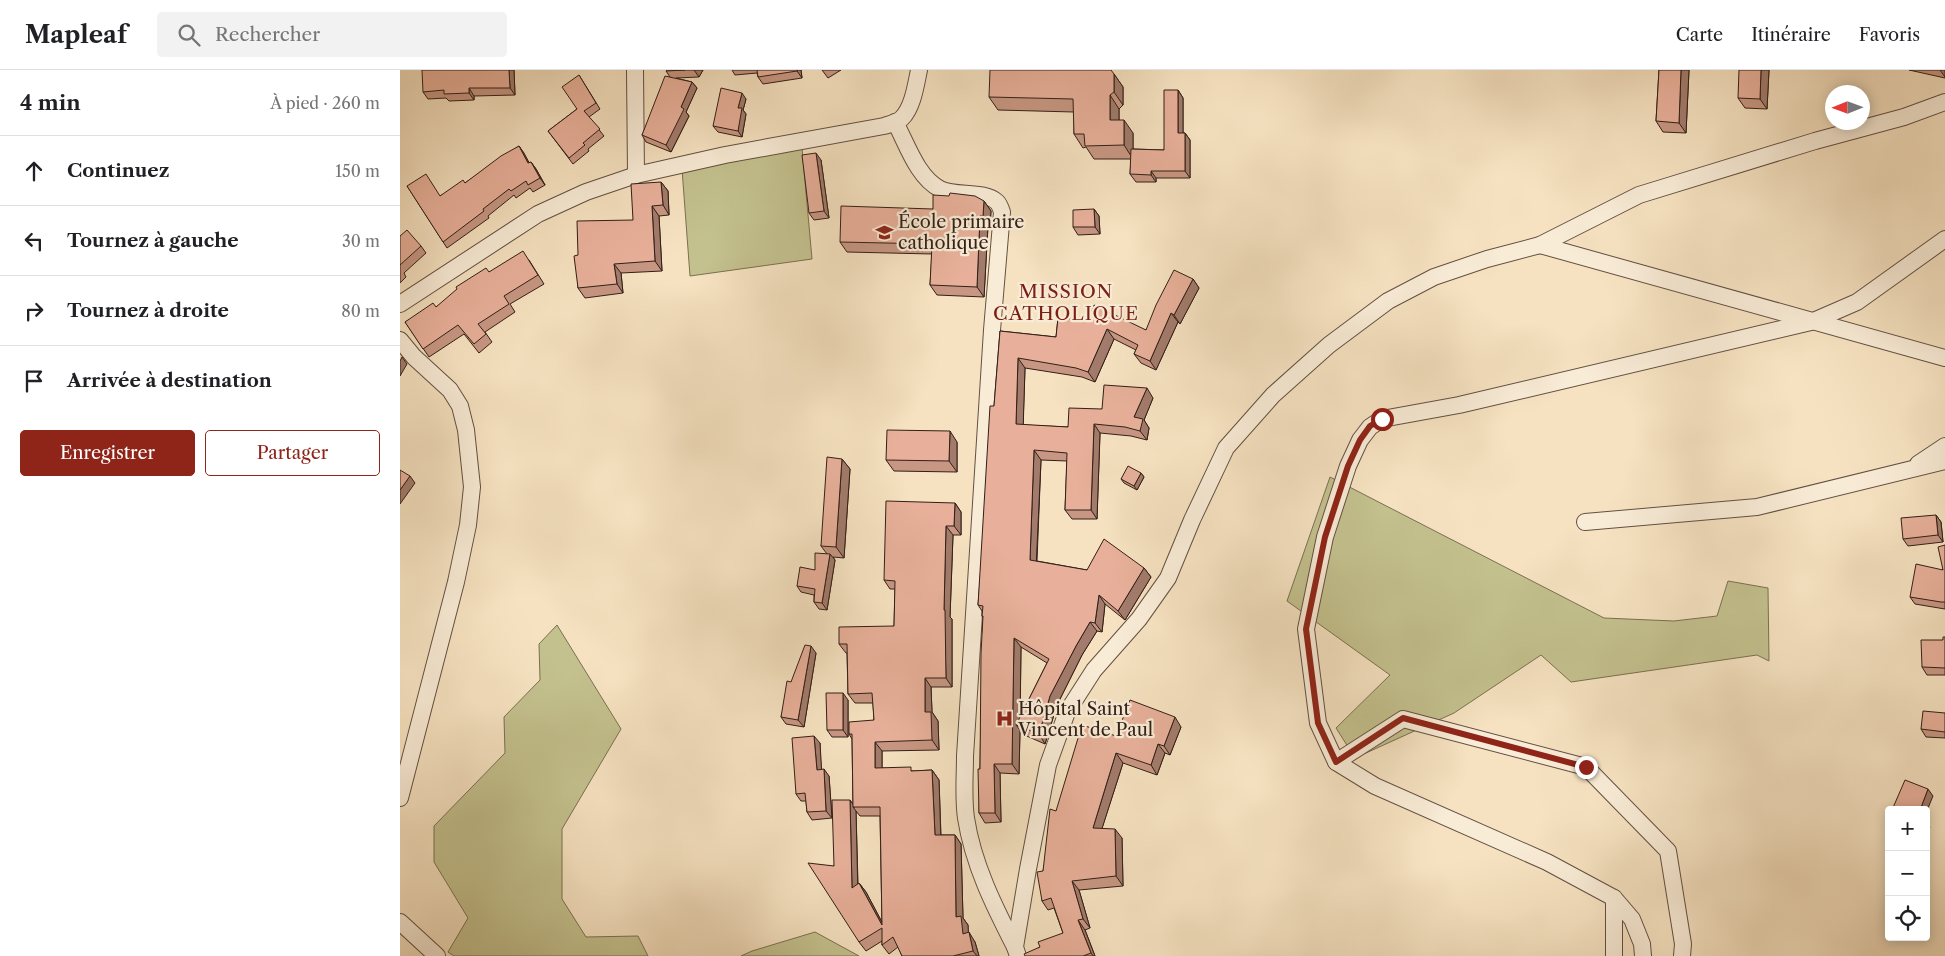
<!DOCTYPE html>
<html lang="fr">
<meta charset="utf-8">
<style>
:root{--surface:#fff;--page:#f2f2f2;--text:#202124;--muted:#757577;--line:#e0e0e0;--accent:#8f2418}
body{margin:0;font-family:"Libre Caslon Text",serif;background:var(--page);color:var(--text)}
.controls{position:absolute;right:15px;bottom:15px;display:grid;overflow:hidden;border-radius:5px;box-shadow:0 2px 12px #0003}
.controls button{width:45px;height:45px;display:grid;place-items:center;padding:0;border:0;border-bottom:1px solid var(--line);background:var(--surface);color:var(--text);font:25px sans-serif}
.compass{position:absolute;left:1425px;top:15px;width:45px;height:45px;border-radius:50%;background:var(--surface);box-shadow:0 2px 12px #0003;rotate:269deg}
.stop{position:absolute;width:15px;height:15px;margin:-11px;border:4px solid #8f2418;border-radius:50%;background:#fff}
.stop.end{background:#8f2418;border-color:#fff;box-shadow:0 1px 5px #0008}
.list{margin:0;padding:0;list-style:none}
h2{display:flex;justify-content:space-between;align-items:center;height:65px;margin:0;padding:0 20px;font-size:21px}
h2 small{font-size:16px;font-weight:400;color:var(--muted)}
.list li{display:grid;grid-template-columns:32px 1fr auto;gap:15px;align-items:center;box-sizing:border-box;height:70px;padding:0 20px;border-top:1px solid var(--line)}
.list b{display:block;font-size:19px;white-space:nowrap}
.list em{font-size:16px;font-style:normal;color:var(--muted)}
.actions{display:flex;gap:10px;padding:15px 20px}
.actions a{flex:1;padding:11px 0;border:1px solid var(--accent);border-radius:5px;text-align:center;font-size:18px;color:var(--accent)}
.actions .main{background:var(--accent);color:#fff}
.icon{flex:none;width:28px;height:28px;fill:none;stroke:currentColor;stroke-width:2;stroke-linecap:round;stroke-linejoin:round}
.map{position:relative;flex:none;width:1545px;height:886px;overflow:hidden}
header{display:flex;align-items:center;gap:30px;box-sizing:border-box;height:70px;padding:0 25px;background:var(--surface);border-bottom:1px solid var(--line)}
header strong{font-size:24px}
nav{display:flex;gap:28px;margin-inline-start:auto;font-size:18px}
.search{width:350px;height:45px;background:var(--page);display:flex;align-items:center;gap:12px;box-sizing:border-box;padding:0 18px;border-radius:5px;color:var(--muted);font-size:19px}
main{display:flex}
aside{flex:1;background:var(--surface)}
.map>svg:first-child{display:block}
.green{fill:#c3c18e;stroke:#7a7052}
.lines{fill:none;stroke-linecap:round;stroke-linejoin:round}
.minor-casing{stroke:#635042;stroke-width:18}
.minor{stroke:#f9ecd7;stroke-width:16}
.wall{fill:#c89784;stroke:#321f17;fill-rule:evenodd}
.shaded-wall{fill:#a27b6c;stroke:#321f17}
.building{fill:#e8b09a;stroke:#321f17}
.route{stroke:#8f2418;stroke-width:6}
.labels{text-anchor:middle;stroke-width:4.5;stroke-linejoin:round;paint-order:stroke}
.poi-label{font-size:18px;fill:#321f17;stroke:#f9ecd7;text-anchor:start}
.neighbourhood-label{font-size:19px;letter-spacing:1px;fill:#7a1f14;stroke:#f9ecd7}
</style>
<header>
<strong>Mapleaf</strong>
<div class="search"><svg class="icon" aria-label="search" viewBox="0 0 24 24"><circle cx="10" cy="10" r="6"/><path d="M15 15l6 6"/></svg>Rechercher</div>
<nav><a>Carte</a><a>Itinéraire</a><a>Favoris</a></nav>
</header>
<main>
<aside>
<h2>4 min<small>À pied · 260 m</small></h2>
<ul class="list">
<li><svg class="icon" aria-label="ahead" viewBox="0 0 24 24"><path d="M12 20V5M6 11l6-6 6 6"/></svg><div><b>Continuez</b></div><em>150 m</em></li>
<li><svg class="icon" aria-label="left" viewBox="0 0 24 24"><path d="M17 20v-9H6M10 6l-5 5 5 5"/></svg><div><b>Tournez à gauche</b></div><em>30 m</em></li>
<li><svg class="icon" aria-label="right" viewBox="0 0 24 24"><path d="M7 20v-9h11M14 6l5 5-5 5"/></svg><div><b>Tournez à droite</b></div><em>80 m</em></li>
<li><svg class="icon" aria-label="arrive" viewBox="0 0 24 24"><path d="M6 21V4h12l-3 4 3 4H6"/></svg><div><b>Arrivée à destination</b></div></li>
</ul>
<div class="actions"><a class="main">Enregistrer</a><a>Partager</a></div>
</aside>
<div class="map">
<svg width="1545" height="886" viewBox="0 0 1545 886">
<rect width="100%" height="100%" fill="#f6e2c1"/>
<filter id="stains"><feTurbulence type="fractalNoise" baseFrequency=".004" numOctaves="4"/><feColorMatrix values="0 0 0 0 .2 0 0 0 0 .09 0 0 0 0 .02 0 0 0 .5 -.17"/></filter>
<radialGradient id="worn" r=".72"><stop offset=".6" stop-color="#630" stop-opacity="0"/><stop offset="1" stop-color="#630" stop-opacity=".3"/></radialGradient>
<!-- green -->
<g class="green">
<path d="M402,78L412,189L290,206L282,99Z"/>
<path d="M930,407L1204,548L1274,551L1317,546L1328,511L1368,518L1369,591L1357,585L1171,612L1141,585L1054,643L955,688L936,658L990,605L887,531Z"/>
<path d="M157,555L221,659L162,759V829L186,867L238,866L248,886H54L48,882L68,848L34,792V756L105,683L104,647L140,610L139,574Z"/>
<path d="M415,862L459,886H341L352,881Z"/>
</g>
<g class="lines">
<defs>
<g id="minor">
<path d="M235,0L236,105"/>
<path d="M495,52C507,74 517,107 540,119C556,127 584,120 597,132C599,134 601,139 602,142L592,260L565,686C565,706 563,728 566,748C573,794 594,836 615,877"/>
<path d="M1140,175L1545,288"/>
<path d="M0,234L138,144L186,122L236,105L325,85L484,56C490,54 497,53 502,48C513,37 516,14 519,0"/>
<path d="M0,270L14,287L50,320L60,336L66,360L72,417L68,455L56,512L0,728"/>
<path d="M1518,394L1545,376"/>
<path d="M1185,452L1357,437L1545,391"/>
<path d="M936,692L1003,649L1186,697L1268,781L1283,874L1282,886"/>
<path d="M0,852L37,886"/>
<path d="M618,886L615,877L628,799L648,695L667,642L694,600L739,549L768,508L792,450L826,378L873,325L929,275L988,231L1034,207L1087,189L1140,175L1239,125L1415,71L1504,47L1545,32"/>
<path d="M1214,886V828"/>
<path d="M1243,886L1242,874L1232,849L1214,828L1147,792L975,716L936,692L918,653L906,559L925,467L948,396L960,370L970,357L982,349L1059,335L1411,252L1457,232L1545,169"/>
</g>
</defs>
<!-- minor casing -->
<use href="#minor" class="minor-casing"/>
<!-- minor -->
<use href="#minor" class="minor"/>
</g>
<!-- wall -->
<g class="wall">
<path d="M114,0L115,25L74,26V30L49,31L46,28L28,29L23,22Z"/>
<path d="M267,0H303L299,7L276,8L292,12L297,18L286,42L289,46L271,82L246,72L242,65L270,7L266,1Z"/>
<path d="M332,0H401L402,8L363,14L358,7L357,3L335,5Z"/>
<path d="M422,0H441L428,8Z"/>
<path d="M1259,0H1289L1286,63L1263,62L1256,51Z"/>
<path d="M1369,0L1367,39L1345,38L1338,28Z"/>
<path d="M1509,0H1545V8Z"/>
<path d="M714,4L723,17V35L719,39V50L733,63V79L764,80L778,20L783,28V63H785L790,70V108H756V112H736L730,104L731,89H694L686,77L683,78L674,64V42L598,40L589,27Z"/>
<path d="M179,5L200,39L189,47L204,66L188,79L189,81L173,94L148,61L177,39Z"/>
<path d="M346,29L343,40L346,44L342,67L318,62L313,56Z"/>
<path d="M119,76L129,93L131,92L136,99L145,115L133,122L130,118L116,128L114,125L88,146L89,148L47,178L7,116L40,126L65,113Z"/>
<path d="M421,90L429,148L414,150L409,143Z"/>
<path d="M261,112L268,121L269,145L259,146L262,201L221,203L223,223L185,228L178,218V185L233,150Z"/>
<path d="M584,131L591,141L590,156H588L584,227L537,225L530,215L532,184L447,182L440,172L533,139Z"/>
<path d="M694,139L699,146L700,164L678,165L673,157Z"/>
<path d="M0,166L21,176L26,183L4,203L6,207L0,213Z"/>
<path d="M129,190L144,214L110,234L115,242L85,262L92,272L79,283L64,264L29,287L5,252L36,237L89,202Z"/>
<path d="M793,209L799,218L780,254L778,252L756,300L741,293L734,284L736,280L714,269L695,312L682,307L625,298L623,355L668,357L702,339L753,328L744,350L749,358L747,370L731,366L700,363L697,449H672L665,440L667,391L641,390L637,491L687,500L744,498L751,507L725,550L705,534L702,562L697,561L682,585L657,635L645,674L622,664L620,660L619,704L600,703L601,752L585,753L579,743L583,548L582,546V541L578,535L594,336L600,261L656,267L658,248L746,260ZM621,577L647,593L620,647Z"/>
<path d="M557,372V402L494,401L486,390Z"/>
<path d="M442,389L450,399L444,488L433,487L435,490L427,540L419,539L414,532V525L401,522L397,516L415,500L427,484L421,476Z"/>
<path d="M741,403L744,407L737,420L724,413L721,409Z"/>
<path d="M555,433L561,442V465H553L550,547L552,549V617H531L532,642L538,651L539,680L482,681V698L514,701L532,700L539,710L541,765H555L561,774L563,848L568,855V863L575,872L579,886H502L498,877L489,884L482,875V871L466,881L459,872L434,796L450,730L453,735L452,669L449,664L474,650L473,633H455L448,624L447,583H446L439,574L494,556L495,519H490L484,510ZM456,741L460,746H480L482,852L466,822L459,813L458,814Z"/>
<path d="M1536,445L1541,452L1543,472L1508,476L1503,469Z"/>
<path d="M1545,475V539L1515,534L1510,527L1543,500Z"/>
<path d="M1545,567V605H1527L1522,597Z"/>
<path d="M416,583L404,657L386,654L381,647L391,612Z"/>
<path d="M448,630V667H432L427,660Z"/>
<path d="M1545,643V668L1526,667L1521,659Z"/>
<path d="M781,657L770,685L765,683L757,705L723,693L702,758L722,768L723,816L679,820L690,858L685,860L695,886H625L663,863L654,838L648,840L642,831L643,801L656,741L716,666Z"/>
<path d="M420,673L421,699L429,706L432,748L412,750L407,742L406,731H401L396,724Z"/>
</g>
<!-- shaded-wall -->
<g class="shaded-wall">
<path d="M109,0H114L115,25L110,18Z"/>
<path d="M294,0H303L299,7Z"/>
<path d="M397,0H401L402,8L397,1Z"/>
<path d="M1281,0H1289L1286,63L1279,53Z"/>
<path d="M1361,0H1369L1367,39L1360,29Z"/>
<path d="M1540,0H1545V7Z"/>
<path d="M714,4L723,17V35L714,22Z"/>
<path d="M292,12L297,18L286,42L289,46L271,82L266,75L281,37Z"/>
<path d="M69,18L74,26V30L69,23Z"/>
<path d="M778,20L783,28V70L778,63Z"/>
<path d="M342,23L346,29L343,40L346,44L342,67L338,61V38Z"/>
<path d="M710,25L719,39V63L710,50Z"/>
<path d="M724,50L733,63V89L724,75Z"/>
<path d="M785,63L790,70V108L785,101Z"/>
<path d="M119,76L124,83L133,100L128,93Z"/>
<path d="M416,83L421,90L429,148L424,141Z"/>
<path d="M131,92L136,99L145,115L140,108Z"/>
<path d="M751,101L756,108V112L751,105Z"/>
<path d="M261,112L268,121L269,145L263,135Z"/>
<path d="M584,131L591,141L590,156L583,146Z"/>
<path d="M252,136L259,146L262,201L255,191Z"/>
<path d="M694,139L699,146L700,164L695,157Z"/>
<path d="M580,146L588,156L584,227L577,217Z"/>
<path d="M214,194L221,203L223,223L217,214Z"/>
<path d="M793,209L799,218L780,254L774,245Z"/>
<path d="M771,243L778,252L756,300L750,291Z"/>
<path d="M707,259L714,269L695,312L688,302Z"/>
<path d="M2,287L7,294L0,306V291Z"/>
<path d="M618,288L625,298L623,363L616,354Z"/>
<path d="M747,318L753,328L744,350L749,358L747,370L740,361L734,347Z"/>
<path d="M694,354L700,363L697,449L691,440Z"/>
<path d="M550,361L557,372V402L549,391Z"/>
<path d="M634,380L641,390L636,499L630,490Z"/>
<path d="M442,389L450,399L444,488L436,477Z"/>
<path d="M741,403L744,407L737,420L734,416Z"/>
<path d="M10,406L15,413L0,434V420Z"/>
<path d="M555,433L561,442V465L554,456Z"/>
<path d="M1536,445L1541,452L1543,472L1538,465Z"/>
<path d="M546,456L553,465L550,547L552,549V617L546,608L544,540Z"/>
<path d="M430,484L435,490L427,540L422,533Z"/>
<path d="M744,498L751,507L725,550L718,541Z"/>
<path d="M699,525L705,534L702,562L695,553Z"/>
<path d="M690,552L697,561L682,585L657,635L645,674L639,664L650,626L676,576Z"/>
<path d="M614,568L621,577L620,656L616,655L620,660L619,704L612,694Z"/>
<path d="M411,576L416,583L404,657L398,650Z"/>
<path d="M525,608L531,617L532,642L538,651L539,680L532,670L525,642Z"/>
<path d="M443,623L448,630V667L443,660Z"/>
<path d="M775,647L781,657L770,685L764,676Z"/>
<path d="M414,666L420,673L422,707L417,700Z"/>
<path d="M475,672L482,681V707L475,698Z"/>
<path d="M758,674L765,683L757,705L751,695Z"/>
<path d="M716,683L723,693L699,768L693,758Z"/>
<path d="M594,694L600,703L601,752L595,743Z"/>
<path d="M424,699L429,706L432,748L426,741Z"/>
<path d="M532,700L539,710L541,774L535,765Z"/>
<path d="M1528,719L1533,726L1526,743V740H1520Z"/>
<path d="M450,730L455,737H453L456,741L458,827L452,818Z"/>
<path d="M1526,752L1530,757L1526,763Z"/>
<path d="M715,759L722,768L723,816L716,806Z"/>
<path d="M555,765L561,774L563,848L568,855L569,873L563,864L556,847Z"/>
<path d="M672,811L679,820L690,858L683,849Z"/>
<path d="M459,813L466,822L488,864L482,855Z"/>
<path d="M678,850L685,860L695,886H693L691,883Z"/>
<path d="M569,862L575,872L579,886H577L573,881Z"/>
</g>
<!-- building -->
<g class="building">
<path d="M22,0H109L110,18H69V23L44,24V20L23,22Z"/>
<path d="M267,0H285L266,1Z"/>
<path d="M357,0H397V1L358,7Z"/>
<path d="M590,0H711L714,4V22L710,25V50H724V75L685,76L684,64H674L673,29L589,27Z"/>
<path d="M1259,0H1281L1279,53L1256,51Z"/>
<path d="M1339,0H1361L1360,29L1338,28Z"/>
<path d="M179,5L196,33L184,41L200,59L183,73L185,75L169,88L148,61L177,39L162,17Z"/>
<path d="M265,6L292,12L281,37L284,39L266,75L242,65Z"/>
<path d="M321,18L342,23L338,38H342L338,61L313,56Z"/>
<path d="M764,20H778V63H785V101H751V105L730,104L731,79L764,80Z"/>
<path d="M119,76L128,93L131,92L140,108L128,115L126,111L111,121L109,119L83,139L84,141L43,172L7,116L26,104L40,126L63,110L65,113L101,86Z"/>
<path d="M416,83L424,141L409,143L402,85Z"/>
<path d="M261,112L263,135L252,136L255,191L214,194L217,214L178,218L174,186L178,185L177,151L233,150L231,114Z"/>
<path d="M550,123L575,126L584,131L583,146H580L577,217L530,215L532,174L440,172L441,136L533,139V125L549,126Z"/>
<path d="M694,139L695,157H673V140Z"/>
<path d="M7,160L21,176L0,195V166Z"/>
<path d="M123,181L138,205L104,226L109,234L78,254L86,264L74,274L58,255L23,279L5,252L33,233L36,237L57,219L56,217L86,198L89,202Z"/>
<path d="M774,200L793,209L774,245L771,243L750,291L734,284L738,275L707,259L688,302L676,298L618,288L616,354L668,357L669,338L702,339L704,315L747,318L734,347L743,349L740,361L725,357L694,354L691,440H665L667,383L634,380L630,490L687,500L704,469L744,498L718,541L699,525L695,553L690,552L676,576L650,626L639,664L616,655L649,589L614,568L612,694H594L595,743H579L578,699H580L581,583L583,546H582L583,536L578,535L590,336H594L600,261L656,267L658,248L687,250L694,235L746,260L756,235Z"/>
<path d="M487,360L550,361L549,391L486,390Z"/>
<path d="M427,387L442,389L436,477L421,476Z"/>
<path d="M728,396L741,403L734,416L721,409Z"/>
<path d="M0,400L10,406L0,420Z"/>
<path d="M486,431L555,433L554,456H546L544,540H545L546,608H525V642H531L532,670L475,672V698L511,697V701L532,700L535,765H555L556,847L561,846L563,864L569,862L573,881L553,886H502L493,867L482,875V858L459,872L408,793L434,796L432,730H450L452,818L459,813L482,855L480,737H453L452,664H449V652L474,650L472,623L448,624L447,574H439V557L494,556L495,511L484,510Z"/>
<path d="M1536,445L1538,465L1503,469L1501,448Z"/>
<path d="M1545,475V532H1541L1510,527L1516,494L1543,500L1538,477Z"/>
<path d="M415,483L430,484L422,533L414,532L415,519L397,516L400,497L415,500Z"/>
<path d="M1543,567H1545V598L1522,597L1521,570H1543Z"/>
<path d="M405,575L411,576L398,650L381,647L387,611L391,612Z"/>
<path d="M426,623H443V660H427Z"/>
<path d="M730,630L775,647L764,676L758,674L751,695L716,683L693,758L715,759L716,806L672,811L683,849L678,850L691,883L683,886H625L624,884L640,877L638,872L663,863L651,828L642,831L637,802L643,801L650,739L656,741L682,655L716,666Z"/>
<path d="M1523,641L1545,643V662L1521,659Z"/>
<path d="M414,666L417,700L424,699L426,741L407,742L405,723L396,724L392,668Z"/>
<path d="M1505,710L1528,719L1520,740H1492Z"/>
<path d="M1489,752V758L1486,756Z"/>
</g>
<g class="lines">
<!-- route -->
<path class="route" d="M982,349L970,356L960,370L948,396L925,467L906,559L918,653L936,692L1003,648L1186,697"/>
</g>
<!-- icons -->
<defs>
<symbol id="school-bare" viewBox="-9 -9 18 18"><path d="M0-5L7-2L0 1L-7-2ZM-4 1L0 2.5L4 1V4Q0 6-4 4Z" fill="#8f2418" stroke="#f9ecd7" stroke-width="2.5" paint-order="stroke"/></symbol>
<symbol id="hospital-bare" viewBox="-9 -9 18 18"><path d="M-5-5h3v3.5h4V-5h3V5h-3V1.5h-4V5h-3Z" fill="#8f2418" stroke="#f9ecd7" stroke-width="2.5" paint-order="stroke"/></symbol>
</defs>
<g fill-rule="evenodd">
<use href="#school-bare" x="472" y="150" width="25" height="25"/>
<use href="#hospital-bare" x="592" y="636" width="25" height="25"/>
</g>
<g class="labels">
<!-- poi labels -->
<g class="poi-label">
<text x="498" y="158">École primaire<tspan x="498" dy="21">catholique</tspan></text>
<text x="618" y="645">Hôpital Saint<tspan x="618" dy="21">Vincent de Paul</tspan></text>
</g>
<!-- neighbourhood labels -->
<g class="neighbourhood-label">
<text x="666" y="228">MISSION<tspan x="666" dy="22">CATHOLIQUE</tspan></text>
</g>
</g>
<rect width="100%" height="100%" filter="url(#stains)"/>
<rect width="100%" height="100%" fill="url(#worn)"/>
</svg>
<div class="controls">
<button>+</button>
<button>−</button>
<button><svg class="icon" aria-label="locate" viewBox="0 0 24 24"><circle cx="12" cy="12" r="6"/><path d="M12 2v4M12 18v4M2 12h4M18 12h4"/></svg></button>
</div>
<svg class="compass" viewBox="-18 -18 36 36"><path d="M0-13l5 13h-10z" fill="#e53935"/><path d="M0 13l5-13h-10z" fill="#757577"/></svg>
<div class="stop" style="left:982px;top:349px"></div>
<div class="stop end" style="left:1186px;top:697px"></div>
</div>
</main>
